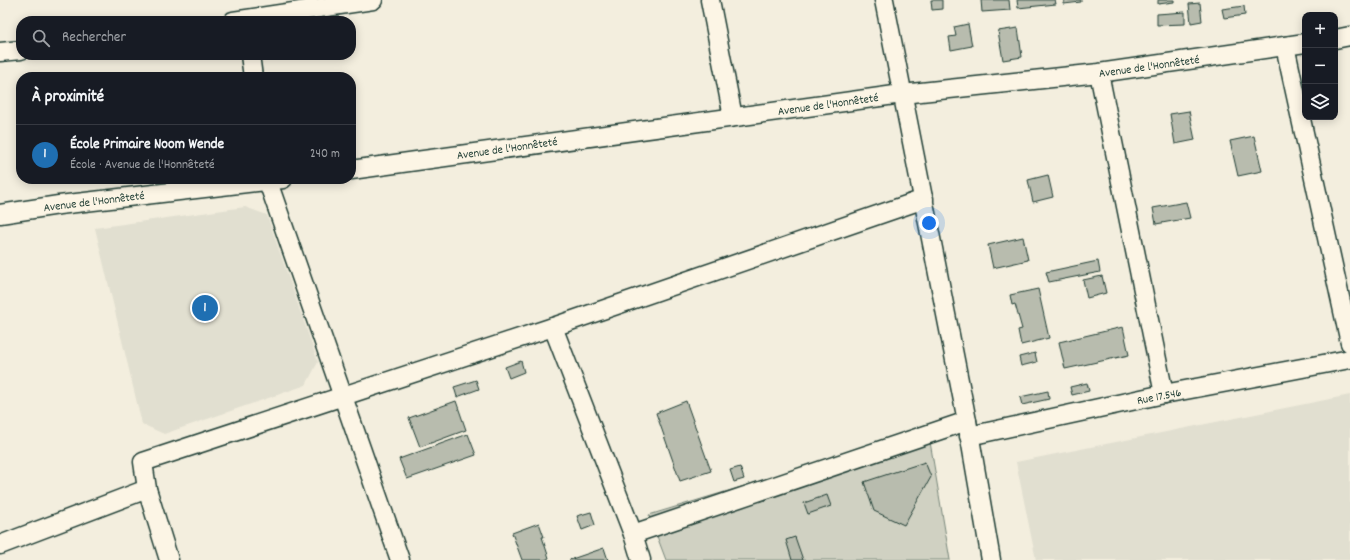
<!DOCTYPE html>
<html lang="fr">
<meta charset="utf-8">
<style>
:root{--surface:#171b24;--page:#20242c;--text:#f1f3f6;--muted:#9ea1a6;--line:#363941;--accent:#1f6fb2}
body{margin:0;font-family:Dekko,sans-serif;background:var(--page);color:var(--text)}
.controls{position:absolute;right:12px;top:12px;display:grid;overflow:hidden;border-radius:8px;box-shadow:0 2px 10px #0003}
.controls button{width:36px;height:36px;display:grid;place-items:center;padding:0;border:0;border-bottom:1px solid var(--line);background:var(--surface);color:var(--text);font:20px sans-serif}
.you{position:absolute;left:929px;top:223px;width:14px;height:14px;margin:-10px;border:3px solid #fff;border-radius:50%;background:#1a73e8;box-shadow:0 0 0 6px #1a73e833}
.badge{display:grid;place-items:center;width:26px;height:26px;border-radius:50%;background:var(--accent);color:#fff;font-size:13px;font-weight:700}
.pin{position:absolute;translate:-50% -50%;border:2px solid #fff;box-shadow:0 1px 4px #0006}
.list{margin:0;padding:0;list-style:none}
h2{display:flex;justify-content:space-between;align-items:center;height:52px;margin:0;padding:0 16px;font-size:17px}
h2 small{font-size:13px;font-weight:400;color:var(--muted)}
.list li{display:grid;grid-template-columns:26px 1fr auto;gap:12px;align-items:center;box-sizing:border-box;height:60px;padding:0 16px;border-top:1px solid var(--line)}
.list b{display:block;font-size:15px;white-space:nowrap}
.list p{margin:0;font-size:13px;white-space:nowrap;color:var(--muted)}
.list em{font-size:13px;font-style:normal;color:var(--muted)}
.icon{flex:none;width:22px;height:22px;fill:none;stroke:currentColor;stroke-width:2;stroke-linecap:round;stroke-linejoin:round}
.map{position:relative;flex:none;width:1350px;height:560px;overflow:hidden}
.search{position:absolute;background:var(--surface);box-shadow:0 2px 10px #0003;left:16px;top:16px;width:340px;height:44px;display:flex;align-items:center;gap:10px;box-sizing:border-box;padding:0 14px;border-radius:16px;color:var(--muted);font-size:15px}
.panel{position:absolute;background:var(--surface);box-shadow:0 2px 10px #0003;left:16px;top:72px;width:340px;height:112px;border-radius:16px}
.map>svg:first-child{display:block}
.built{fill:#e1dfd0}
.green{fill:#d0d1c2;stroke:#78877b}
.building{fill:#b8bcae;stroke:#1f3d34}
.lines{fill:none;stroke-linecap:round;stroke-linejoin:round}
.minor-casing{stroke:#1f3d34;stroke-width:21}
.minor{stroke:#fcf5e5;stroke-width:18}
.labels{text-anchor:middle;stroke-width:3;stroke-linejoin:round;paint-order:stroke}
.street-label{font-size:12px;fill:#1f3d34;stroke:#fcf5e5}
</style>
<div class="map">
<svg width="1350" height="560" viewBox="0 0 1350 560">
<rect width="100%" height="100%" fill="#f3eede"/>
<filter id="ink" filterUnits="userSpaceOnUse"><feTurbulence type="fractalNoise" baseFrequency=".025" numOctaves="2"/><feDisplacementMap in="SourceGraphic" scale="8" xChannelSelector="R" yChannelSelector="G"/><feConvolveMatrix kernelMatrix="1 2 1 2 8 2 1 2 1" color-interpolation-filters="sRGB"/></filter>
<g filter="url(#ink)">
<!-- built -->
<g class="built">
<path d="M245,207L267,215L318,362L306,385L164,434L142,424L95,228Z"/>
<path d="M1350,395V560H1036L1016,462Z"/>
</g>
<!-- green -->
<path class="green" d="M928,430L950,560H666L649,515Z"/>
<!-- building -->
<g class="building">
<path d="M931,0H942V9L932,10Z"/>
<path d="M981,0H1009L1010,10L982,12Z"/>
<path d="M1017,0H1055L1056,4L1018,8Z"/>
<path d="M1064,0H1081V2L1064,4Z"/>
<path d="M1158,0H1174V2L1158,4Z"/>
<path d="M1200,3L1202,21L1191,23L1189,4Z"/>
<path d="M1244,6L1245,15L1224,18L1222,9Z"/>
<path d="M1185,12V24L1157,25V14Z"/>
<path d="M968,24L972,46L951,50L949,37L956,36L954,27Z"/>
<path d="M1018,28L1022,57L1003,60L998,31Z"/>
<path d="M1189,111L1195,140L1175,144L1170,114Z"/>
<path d="M1254,136L1262,171L1238,176L1230,141Z"/>
<path d="M1048,175L1053,197L1033,202L1028,180Z"/>
<path d="M1186,202L1190,218L1156,224L1153,208Z"/>
<path d="M1023,237L1028,260L993,268L988,245Z"/>
<path d="M1098,261L1100,272L1049,282L1046,272Z"/>
<path d="M1102,276L1106,293L1087,298L1083,280Z"/>
<path d="M1038,289L1049,338L1021,345L1018,330L1022,329L1015,304L1012,305L1010,295Z"/>
<path d="M1123,327L1129,355L1065,369L1059,342Z"/>
<path d="M1035,353L1037,362L1021,366L1019,357Z"/>
<path d="M521,361L524,372L509,378L505,367Z"/>
<path d="M476,380L479,389L457,397L454,387Z"/>
<path d="M1087,383L1089,391L1072,395L1070,387Z"/>
<path d="M1048,391L1049,399L1022,405L1020,397Z"/>
<path d="M456,401L466,430L420,447L409,418Z"/>
<path d="M686,401L711,471L680,481L656,413Z"/>
<path d="M468,434L476,455L407,479L399,459Z"/>
<path d="M925,462L931,477L904,525L874,511L864,482Z"/>
<path d="M740,467L744,479L734,482L730,470Z"/>
<path d="M827,495L831,506L808,514L804,503Z"/>
<path d="M591,512L595,525L582,530L577,516Z"/>
<path d="M539,523L544,537H542L549,558L545,560H522L512,533Z"/>
<path d="M795,537L803,560H792L786,540Z"/>
<path d="M604,548L608,560H569Z"/>
</g>
<g class="lines">
<defs>
<g id="minor">
<path d="M710,0L733,117"/>
<path d="M884,0L967,421L991,560"/>
<path d="M233,21L373,0"/>
<path d="M1335,39L1350,36"/>
<path d="M1285,46L1350,343"/>
<path d="M0,52L21,50"/>
<path d="M250,55L253,77"/>
<path d="M1099,73L1164,394"/>
<path d="M351,170L902,94L1099,73L1305,43"/>
<path d="M267,179L400,560"/>
<path d="M0,214L59,205L283,179"/>
<path d="M553,327L633,534L641,560"/>
<path d="M969,436L1164,394L1350,359"/>
<path d="M633,534L967,421"/>
<path d="M0,545L147,489"/>
<path d="M169,560L147,489L143,462L553,327L924,199"/>
</g>
</defs>
<!-- minor casing -->
<use href="#minor" class="minor-casing"/>
<!-- minor -->
<use href="#minor" class="minor"/>
</g>
</g>
<g class="labels">
<!-- street labels -->
<g class="street-label">
<text transform="translate(1149 66) rotate(-8)" y="4">Avenue de l'Honnêteté</text>
<text transform="translate(828 104) rotate(-8)" y="4">Avenue de l'Honnêteté</text>
<text transform="translate(507 148) rotate(-8)" y="4">Avenue de l'Honnêteté</text>
<text transform="translate(94 201) rotate(-7)" y="4">Avenue de l'Honnêteté</text>
<text transform="translate(1159 396) rotate(-11)" y="4">Rue 17.546</text>
</g>
</g>
</svg>
<div class="controls">
<button>+</button>
<button>−</button>
<button><svg class="icon" aria-label="layers" viewBox="0 0 24 24"><path d="M12 4l9 5-9 5-9-5zM3 14l9 5 9-5"/></svg></button>
</div>
<div class="you"></div>
<div class="pin badge" style="left:205px;top:308px">1</div>
<div class="search"><svg class="icon" aria-label="search" viewBox="0 0 24 24"><circle cx="10" cy="10" r="6"/><path d="M15 15l6 6"/></svg>Rechercher</div>
<section class="panel">
<h2>À proximité<small></small></h2>
<ul class="list">
<li><span class="badge">1</span><div><b>École Primaire Noom Wende</b><p>École · Avenue de l'Honnêteté</p></div><em>240 m</em></li>
</ul>
</section>
</div>
